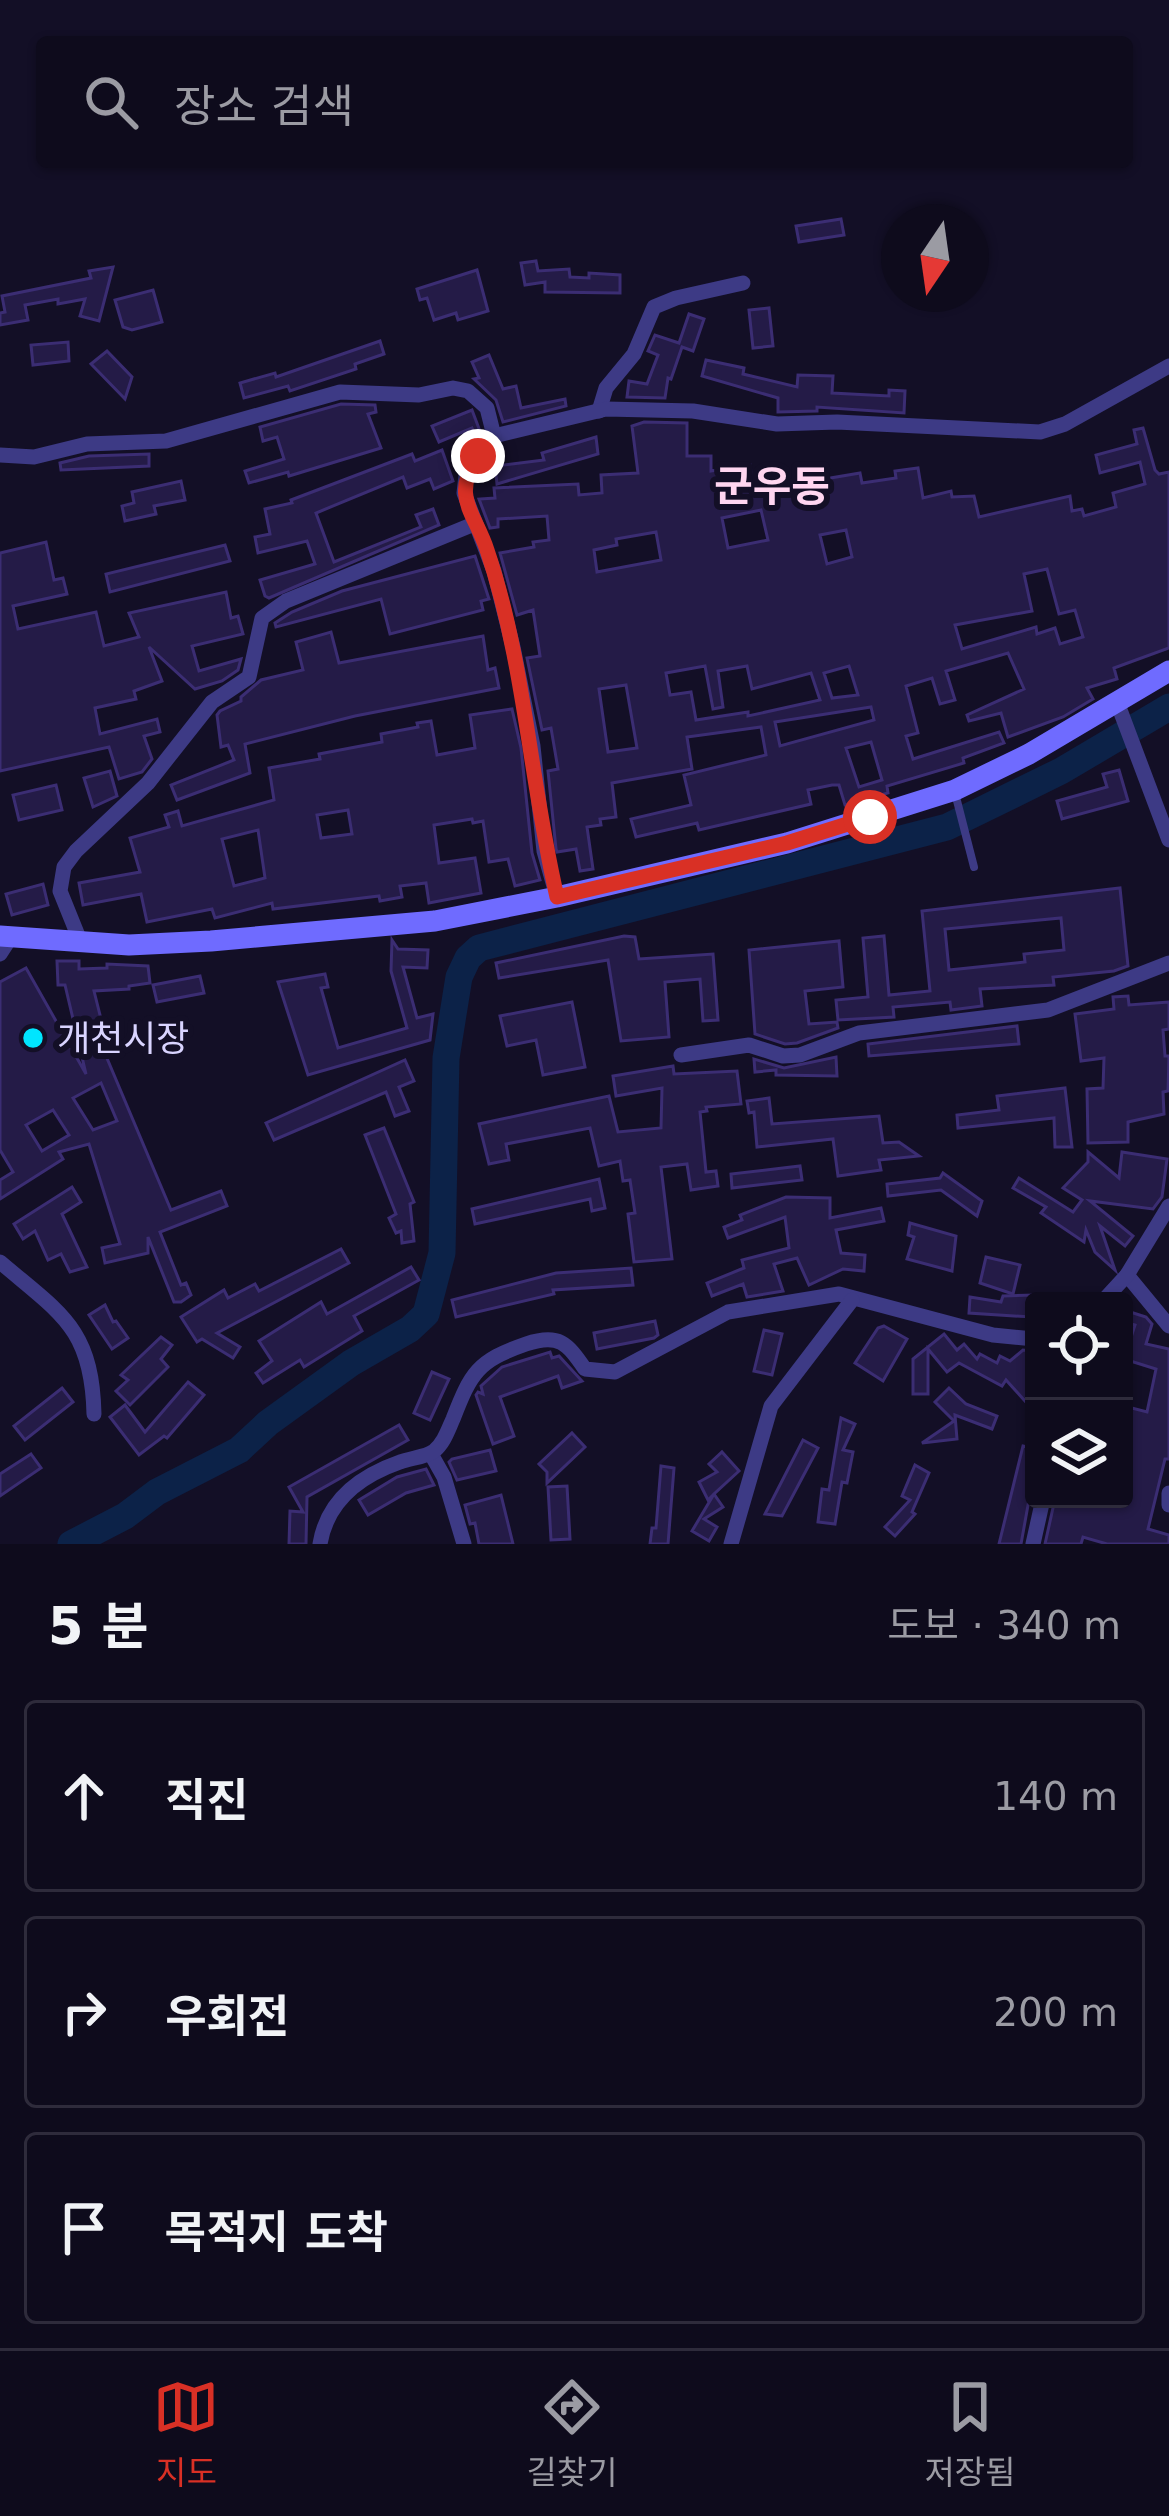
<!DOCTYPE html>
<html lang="ko">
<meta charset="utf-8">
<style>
:root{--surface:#0e0b1c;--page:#171425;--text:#f1f3f6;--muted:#9b9ba3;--line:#2e2b3b;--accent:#d93025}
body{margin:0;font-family:"DejaVu Sans","Noto Sans KR",sans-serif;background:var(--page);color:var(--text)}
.controls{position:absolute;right:36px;bottom:36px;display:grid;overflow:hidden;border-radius:12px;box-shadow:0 3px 9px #0004}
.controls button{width:108px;height:108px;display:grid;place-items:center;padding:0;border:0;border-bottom:3px solid var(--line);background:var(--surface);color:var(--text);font:60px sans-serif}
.compass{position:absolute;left:881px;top:204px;width:108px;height:108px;border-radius:50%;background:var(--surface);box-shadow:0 3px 9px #0004;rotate:193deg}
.stop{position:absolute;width:36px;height:36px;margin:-27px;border:9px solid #d93025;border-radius:50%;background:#fff}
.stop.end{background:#d93025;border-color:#fff;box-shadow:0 3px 12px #0008}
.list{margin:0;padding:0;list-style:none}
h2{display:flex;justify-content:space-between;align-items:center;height:156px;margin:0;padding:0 48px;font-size:51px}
h2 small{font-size:39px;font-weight:400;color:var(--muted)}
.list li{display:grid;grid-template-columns:78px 1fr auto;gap:36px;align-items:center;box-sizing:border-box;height:192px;margin:0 24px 24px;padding:0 24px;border:3px solid var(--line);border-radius:12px}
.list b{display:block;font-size:45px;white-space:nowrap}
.list em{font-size:39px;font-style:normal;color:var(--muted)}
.icon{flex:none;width:66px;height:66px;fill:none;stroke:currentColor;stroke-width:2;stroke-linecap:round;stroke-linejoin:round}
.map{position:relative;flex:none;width:1169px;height:1544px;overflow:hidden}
.search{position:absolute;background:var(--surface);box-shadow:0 3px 9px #0004;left:36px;right:36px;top:36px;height:132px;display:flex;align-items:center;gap:30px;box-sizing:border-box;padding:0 42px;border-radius:12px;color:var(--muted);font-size:45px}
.sheet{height:804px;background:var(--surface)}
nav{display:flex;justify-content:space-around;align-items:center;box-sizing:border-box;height:168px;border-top:3px solid var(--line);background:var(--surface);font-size:33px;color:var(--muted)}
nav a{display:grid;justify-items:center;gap:6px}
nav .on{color:var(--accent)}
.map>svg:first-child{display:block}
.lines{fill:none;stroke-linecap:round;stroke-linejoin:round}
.river{stroke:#0c2248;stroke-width:27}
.building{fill:#241b47;stroke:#3b2d73;stroke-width:3;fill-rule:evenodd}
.lane{stroke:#3d3a85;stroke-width:8}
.street{stroke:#3d3a85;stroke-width:15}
.secondary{stroke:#6f6bff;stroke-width:21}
.route{stroke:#d93025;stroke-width:15}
.poi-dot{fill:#00e5ff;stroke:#130f26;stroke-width:4.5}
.labels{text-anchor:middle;stroke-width:12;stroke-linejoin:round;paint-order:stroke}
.poi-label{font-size:36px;fill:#d9d4ff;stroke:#130f26;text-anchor:start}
.quarter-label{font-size:42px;font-weight:bold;fill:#ffd6f0;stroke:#130f26}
</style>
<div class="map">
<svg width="1169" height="1544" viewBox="0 0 1169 1544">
<rect width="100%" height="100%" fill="#130f26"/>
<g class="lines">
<!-- river -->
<path class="river" d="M71,1544L125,1516L157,1492L239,1450L268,1423L351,1363L410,1329L426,1314L442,1253L446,1058L459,977L468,958L479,948L947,827L1061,771L1169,707"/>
</g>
<!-- building -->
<g class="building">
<path d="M841,219L844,235L799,242L796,226Z"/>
<path d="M536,261L538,271L569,269L570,277L589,278V273L620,275V293L545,292V282L525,285L521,263Z"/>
<path d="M113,267L99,321L80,316L85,299L58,304V299L25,305L28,320L0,325V313L5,312L2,296L91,278L89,271Z"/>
<path d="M477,270L488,311L458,320L456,313L434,320L427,298L420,300L417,289Z"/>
<path d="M153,290L162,322L132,330L123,327L115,300Z"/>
<path d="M769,308L773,346L753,348L749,310Z"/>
<path d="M689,314L704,319L693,351L682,347L671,379L668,378L665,398L627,397L629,381L647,384L658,355L648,351L655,335L679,343Z"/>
<path d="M380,341L384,354L355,364L356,369L290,391L288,386L244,398L240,383L275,373L276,377Z"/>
<path d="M68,342L69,361L33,365L31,345Z"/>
<path d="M107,351L132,377L125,399L91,364Z"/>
<path d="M489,355L503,389L516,386L521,408L565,399L566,406L503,422L496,400L474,379L479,378L472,362Z"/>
<path d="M706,360L744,368L743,374L797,387L798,375L833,376L832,393L889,396V390L905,391L904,413L817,407V411L778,412V398L702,376Z"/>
<path d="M341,404L375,405L376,412L368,414L381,448L289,476L288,472L249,483L245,471L284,459L277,437L263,441L260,427Z"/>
<path d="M472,410L481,434L477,439L472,428L439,442L432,426Z"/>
<path d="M644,422L687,423V456H711V471L750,465L754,491L860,473L862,483L896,478L895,471L918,468L923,498L951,491L952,497L974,496L979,517L1070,496L1072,511L1082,509L1084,516L1116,507L1113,493L1145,484L1140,462L1100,473L1096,455L1137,444L1134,430L1143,428L1155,470L1159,474L1169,472V648L1114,668L1117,679L1087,688L1093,699L1063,717L1008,737L1001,713L969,721L967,715L1024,689L1008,653L946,671L955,700L940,704L932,678L906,686L918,733L906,736L913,759L999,732L1004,743L963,758L964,763L887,786L888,793L845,805L839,785H832L808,790L811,804L699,830L697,823L636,837L631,819L691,805L684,775L766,755L761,727L687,737L692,769L612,783L616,817L600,819L601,825L587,827L593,869L580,871L576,849L557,852L556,849L548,771L558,769L551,728L542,730L527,658L540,656L533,610L517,615L500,553L534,547L533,542L549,540L547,516L498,519V527L490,528L479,499L495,498L494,488L578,484L579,495L602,493L601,475L638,473L632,426ZM761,510L768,540L728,548L722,518ZM846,530L852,557L827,564L820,535ZM656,532L661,560L597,572L594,550L617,545L616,539ZM1047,569L1059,614L1075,610L1083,637L1060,644L1055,628L1037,634L1036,627L962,649L955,625L1032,611L1024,574ZM705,666L713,709L723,707L718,671L747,666L752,689L811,673L820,700L748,716V712L696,720L691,692L670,695L666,673ZM849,666L858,695L832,698L824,673ZM626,685L637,748L608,752L599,689ZM871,707L874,720L780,746L775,722ZM871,742L882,780L859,787L846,748Z"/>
<path d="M596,437L598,454L497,484L495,466L544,460L542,453Z"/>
<path d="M442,450L453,481L434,489L430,479L407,488L403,477L316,513L334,562L421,527L416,515L433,509L439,525L269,598L265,596L260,580L315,564L307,541L258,553L255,537L270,534L265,509L292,503L291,500L412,454L415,461Z"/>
<path d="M149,454V466L61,470L60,463L89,456Z"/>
<path d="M181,481L185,500L154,506L156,514L125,521L122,506L134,503L132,492Z"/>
<path d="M46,542L54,580L63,578L67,594L13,606L18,629L96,612L104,646L139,637L129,613L226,592L231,618L238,616L243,634L192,646L199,671L241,659L238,670L222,681L195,689L149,647L162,681L134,691L136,699L95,708L100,734L157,719L160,732L144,736L152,759L142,772L119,779L109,747L0,771V553Z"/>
<path d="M225,545L230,561L110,592L106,574Z"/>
<path d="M475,556L489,599L481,601L483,610L390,634L381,599L276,627L275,623L292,612L342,591Z"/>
<path d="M331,632L339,663L483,636L488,670L495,668L499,688L355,716L245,744L250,773L177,800L171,785L234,760L228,745L221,747L217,715L220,711L241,701V697L261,680L303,670L296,642Z"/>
<path d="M512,709L521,748L532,853L540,880L515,886L508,859L489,862L483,821L473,823L472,819L434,825L439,863L475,858L481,893L429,903L426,883L400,886L402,897L380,901L379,896L273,909L272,903L215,918L212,909L147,922L141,894L83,905L79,883L140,872L130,838L169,827L165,815L178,811L182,826L274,800L269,768L320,759L319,754L382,742L381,734L418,727L417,723L431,721L437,755L475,748L470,715ZM348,810L352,834L321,838L317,815ZM258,830L265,878L234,886L222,839Z"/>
<path d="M1119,770L1128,801L1062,819L1057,801L1107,787L1103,774Z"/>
<path d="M110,771L117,796L93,807L84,778Z"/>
<path d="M56,785L62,810L19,820L13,795Z"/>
<path d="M43,884L48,905L12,915L6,894Z"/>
<path d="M1120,888L1128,966L1114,971L1053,977L1054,985L980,989L982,1006L951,1010L950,1002L893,1007L894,1017L838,1020L836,1000L868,997L863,938L884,936L889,995L930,991L922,911ZM1061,918L1064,950L1024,954L1025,962L949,970L945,929Z"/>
<path d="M624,936L635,937L639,959L713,954L718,1020L703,1021L700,979L665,982L669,1037L621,1041L608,960L499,978L496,963Z"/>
<path d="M392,940L398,949L428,950L427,968L403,967L417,1018L433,1014L430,1040L308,1075L278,982L325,974L328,987L321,988L338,1048L407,1028L391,971Z"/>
<path d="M839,941L843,987L805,991L809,1024L837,1022L838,1028L797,1043L785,1044L755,1034L749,950Z"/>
<path d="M57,961H79V969L107,968V964L148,966L150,983L129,986V989L94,991L102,1023L93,1025L171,1210L221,1191L227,1206L160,1232L181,1285L186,1283L191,1295L181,1302H174L148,1237V1253L105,1263L102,1248L120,1244L89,1144L59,1152L63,1159L0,1199V1180L13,1172L0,1150V982L26,968L86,1074L65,985H58ZM101,1083L117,1121L93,1130L73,1098ZM53,1110L69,1135L42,1151L26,1125Z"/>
<path d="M200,976L204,993L157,1002L153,985Z"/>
<path d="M1128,996L1129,1005L1169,1002V1029L1163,1030L1165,1056H1169L1168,1091L1163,1092L1164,1114L1128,1122V1142L1088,1143L1087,1089L1103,1088L1104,1058L1081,1061L1075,1014L1114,1009L1113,997Z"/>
<path d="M572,1002L585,1067L543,1075L536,1040L507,1046L500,1016Z"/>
<path d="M1017,1026L1019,1044L869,1056L868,1044Z"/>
<path d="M836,1057L837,1076L776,1075V1070L755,1072L754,1059L784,1068Z"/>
<path d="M405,1060L414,1081L399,1087L409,1111L395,1116L386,1092L274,1140L266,1123Z"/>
<path d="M673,1066L674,1074L737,1071L741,1104L706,1107L707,1111L700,1112L706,1172L716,1171L718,1186L691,1190L687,1164L661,1167L672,1259L634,1262L628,1214L635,1213L630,1180L623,1181L620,1161L599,1166L590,1128L506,1144L509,1160L489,1164L479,1124L566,1105L609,1096L618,1132L661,1128L662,1088L616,1096L613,1076Z"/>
<path d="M1065,1088L1072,1147H1055L1054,1118L958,1128L957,1115L999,1110L997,1096Z"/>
<path d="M769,1098L772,1124L879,1116L883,1143L899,1142L919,1156L879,1160L881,1170L838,1176L833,1139L757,1147L754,1112L749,1113L747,1101Z"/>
<path d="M384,1128L414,1202L410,1204L414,1241L402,1243L401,1231L396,1233L389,1218L396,1214L365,1135Z"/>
<path d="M1088,1152L1119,1178L1122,1152L1167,1159L1162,1197L1153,1209L1090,1201L1133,1236L1125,1246L1100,1226L1115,1270L1095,1252L1086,1230L1084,1242L1041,1213L1046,1207L1013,1188L1019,1178L1073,1212L1082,1200L1063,1188L1088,1162Z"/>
<path d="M800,1166L802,1180L732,1188L731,1174Z"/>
<path d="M943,1173L982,1201L977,1216L941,1190L888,1196L887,1184L940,1178Z"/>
<path d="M599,1179L605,1208L592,1211L590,1199L475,1224L472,1209Z"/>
<path d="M72,1187L81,1202L62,1214L87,1267L70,1272L61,1254L48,1260L35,1231L23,1239L14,1224Z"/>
<path d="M786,1197L830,1198V1218L881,1208L884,1221L836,1230L841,1253L865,1255L864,1271L843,1269L809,1285L797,1258L774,1264L783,1291L747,1297L743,1284L712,1296L707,1283L744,1268L742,1260L789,1248L785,1217L728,1238L724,1227L742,1220L740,1215Z"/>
<path d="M910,1223L956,1236L952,1271L907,1259L914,1237L908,1235Z"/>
<path d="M341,1249L349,1263L217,1333L240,1347L233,1358L202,1339L197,1342L181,1317L224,1290L228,1298L255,1284L259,1291Z"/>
<path d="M986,1257L1020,1265L1013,1294L980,1283Z"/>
<path d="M411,1267L419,1280L354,1316L362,1331L304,1367L300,1360L263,1383L256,1373L272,1361L259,1341L321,1302L327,1314Z"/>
<path d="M631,1268L633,1285L553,1290L554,1294L456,1317L452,1300L556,1273Z"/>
<path d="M1034,1295L1031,1317L969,1313L970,1297L1001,1302L1003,1296Z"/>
<path d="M105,1305L113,1322L116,1321L128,1338L112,1349L89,1315Z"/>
<path d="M1124,1310L1146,1317L1152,1324L1146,1344L1169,1349V1459H1165L1148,1529L1169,1535V1544H1107L1083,1537L1081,1544H1045L1055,1499L1093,1503L1094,1499H1124V1406L1147,1412L1156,1369L1124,1359L1135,1325L1124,1322Z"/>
<path d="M655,1321L658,1335L654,1338L597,1349L594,1333Z"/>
<path d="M884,1326L907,1339L883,1381L855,1363L878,1328Z"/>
<path d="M764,1330L782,1334L772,1375L754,1371Z"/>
<path d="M944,1334L957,1350L964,1344L977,1359L980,1354L997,1363L1000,1356L1010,1361L1023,1350L1034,1351V1400L1027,1398L1025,1401L1006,1380L1002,1386L959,1363L947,1372L928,1349V1394H913V1359Z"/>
<path d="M161,1337L172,1345L161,1359L168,1367L130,1405L116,1391L128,1380L121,1375Z"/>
<path d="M550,1352L552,1358L559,1356L582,1381L562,1388L558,1376L500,1397L514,1436L493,1444L476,1395L478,1392L483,1394L481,1386L502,1367Z"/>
<path d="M432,1372L449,1379L430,1420L414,1413Z"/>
<path d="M188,1382L204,1395L167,1438L164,1436L139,1455L110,1417L125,1405L145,1432Z"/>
<path d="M62,1388L73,1402L25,1440L14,1426Z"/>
<path d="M949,1388L966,1404L997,1416L992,1429L955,1415L957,1439L922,1443L954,1421L935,1402Z"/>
<path d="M841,1418L855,1424L843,1450L853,1452L847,1483L842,1482L835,1524L818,1522L822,1489L829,1490Z"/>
<path d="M399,1425L408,1440L307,1497L306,1544H289L290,1511L303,1512L289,1487Z"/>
<path d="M572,1433L585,1447L547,1483V1472L539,1464Z"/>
<path d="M803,1440L818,1448L782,1516L765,1514Z"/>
<path d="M1023,1446L1034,1449V1472L1021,1544H999Z"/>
<path d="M490,1450L496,1471L457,1480L449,1462L452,1459Z"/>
<path d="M722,1452L739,1471L714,1494L723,1507L704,1519L717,1527L709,1541L692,1531L714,1494L708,1500L699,1482L717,1472L709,1464Z"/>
<path d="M31,1454L41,1468L0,1496V1474Z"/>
<path d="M915,1465L929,1473L912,1512L915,1514L895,1536L885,1527L910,1500L902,1496Z"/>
<path d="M661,1466L674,1468L668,1544H650L652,1528H656Z"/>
<path d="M426,1469L434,1485L406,1493L368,1515L359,1500L397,1477Z"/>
<path d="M567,1486L570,1539L551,1540L548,1487Z"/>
<path d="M501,1495L513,1544H479L475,1523L470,1524L465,1505Z"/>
</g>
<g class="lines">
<!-- lane -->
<path class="lane" d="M955,793L974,867"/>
<!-- street -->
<g class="street">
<path d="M599,411L606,388L634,354L654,307L676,298L743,283"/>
<path d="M494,436L606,409L693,411L777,424L837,422L1040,432L1065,424L1169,366"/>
<path d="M0,455L34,457L87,444L166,441L340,392L419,395L453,388L468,391L487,408L494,436L466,475L464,493L494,571L513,647L533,746L544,851L557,897"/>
<path d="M1117,702L1169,840"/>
<path d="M81,943L60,891L64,867L76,851L148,783L212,702L249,677L262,618L286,601L474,524"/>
<path d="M0,954L11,937"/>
<path d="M681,1055L749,1045L783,1056L800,1055L859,1033L1048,1010L1169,963"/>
<path d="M0,1262C61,1314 92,1328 94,1414"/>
<path d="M1127,1275L1169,1326"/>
<path d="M1103,1301L1127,1275L1169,1206"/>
<path d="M431,1454L444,1477L464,1544"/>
<path d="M1169,1493V1505"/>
<path d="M320,1544C327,1501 360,1476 400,1462C410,1458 427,1457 434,1451C444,1443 448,1430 453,1419C471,1373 477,1361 526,1344C559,1333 567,1343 585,1369L615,1372L728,1312L839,1294L993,1335L1034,1339"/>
<path d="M731,1544L771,1406L852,1300"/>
<path d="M1033,1544L1043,1499"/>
</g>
<!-- secondary -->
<path class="secondary" d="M0,936L129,945L211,941L435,921L557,897L787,843L955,790L1029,754L1169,671"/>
</g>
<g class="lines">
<!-- route -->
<path class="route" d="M478,456C451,497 474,511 487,550C525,663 530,782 557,897L787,843L870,817"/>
</g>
<!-- markers -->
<circle class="poi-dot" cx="33" cy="1038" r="12"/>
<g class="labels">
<!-- poi labels -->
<g class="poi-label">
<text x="57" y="1051">개천시장</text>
</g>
<!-- quarter labels -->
<g class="quarter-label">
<text x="772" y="501">군우동</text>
</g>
</g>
</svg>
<div class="controls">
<button><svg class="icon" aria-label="locate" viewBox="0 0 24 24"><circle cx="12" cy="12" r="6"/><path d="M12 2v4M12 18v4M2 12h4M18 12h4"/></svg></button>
<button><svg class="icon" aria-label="layers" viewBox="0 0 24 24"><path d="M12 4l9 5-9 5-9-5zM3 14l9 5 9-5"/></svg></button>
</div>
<svg class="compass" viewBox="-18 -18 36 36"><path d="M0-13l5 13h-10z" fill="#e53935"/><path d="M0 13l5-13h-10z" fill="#9b9ba3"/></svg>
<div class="stop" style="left:870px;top:817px"></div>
<div class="stop end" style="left:478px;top:456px"></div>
<div class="search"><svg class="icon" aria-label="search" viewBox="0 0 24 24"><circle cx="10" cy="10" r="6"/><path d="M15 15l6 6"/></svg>장소 검색</div>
</div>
<section class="sheet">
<h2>5 분<small>도보 · 340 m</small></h2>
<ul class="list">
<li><svg class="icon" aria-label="ahead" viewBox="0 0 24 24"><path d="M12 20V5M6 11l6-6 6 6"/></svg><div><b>직진</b></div><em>140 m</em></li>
<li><svg class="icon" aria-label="right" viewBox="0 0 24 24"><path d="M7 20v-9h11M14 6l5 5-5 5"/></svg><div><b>우회전</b></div><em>200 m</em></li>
<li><svg class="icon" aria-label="arrive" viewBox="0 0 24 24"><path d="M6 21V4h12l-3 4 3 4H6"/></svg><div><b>목적지 도착</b></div></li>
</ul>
</section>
<nav>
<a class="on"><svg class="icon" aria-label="map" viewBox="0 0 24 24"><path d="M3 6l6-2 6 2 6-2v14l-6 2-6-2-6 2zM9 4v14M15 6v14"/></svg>지도</a>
<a><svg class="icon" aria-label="directions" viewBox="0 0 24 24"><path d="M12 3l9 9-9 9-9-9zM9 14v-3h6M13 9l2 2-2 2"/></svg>길찾기</a>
<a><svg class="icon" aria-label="saved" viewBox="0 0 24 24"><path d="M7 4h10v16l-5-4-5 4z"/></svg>저장됨</a>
</nav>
